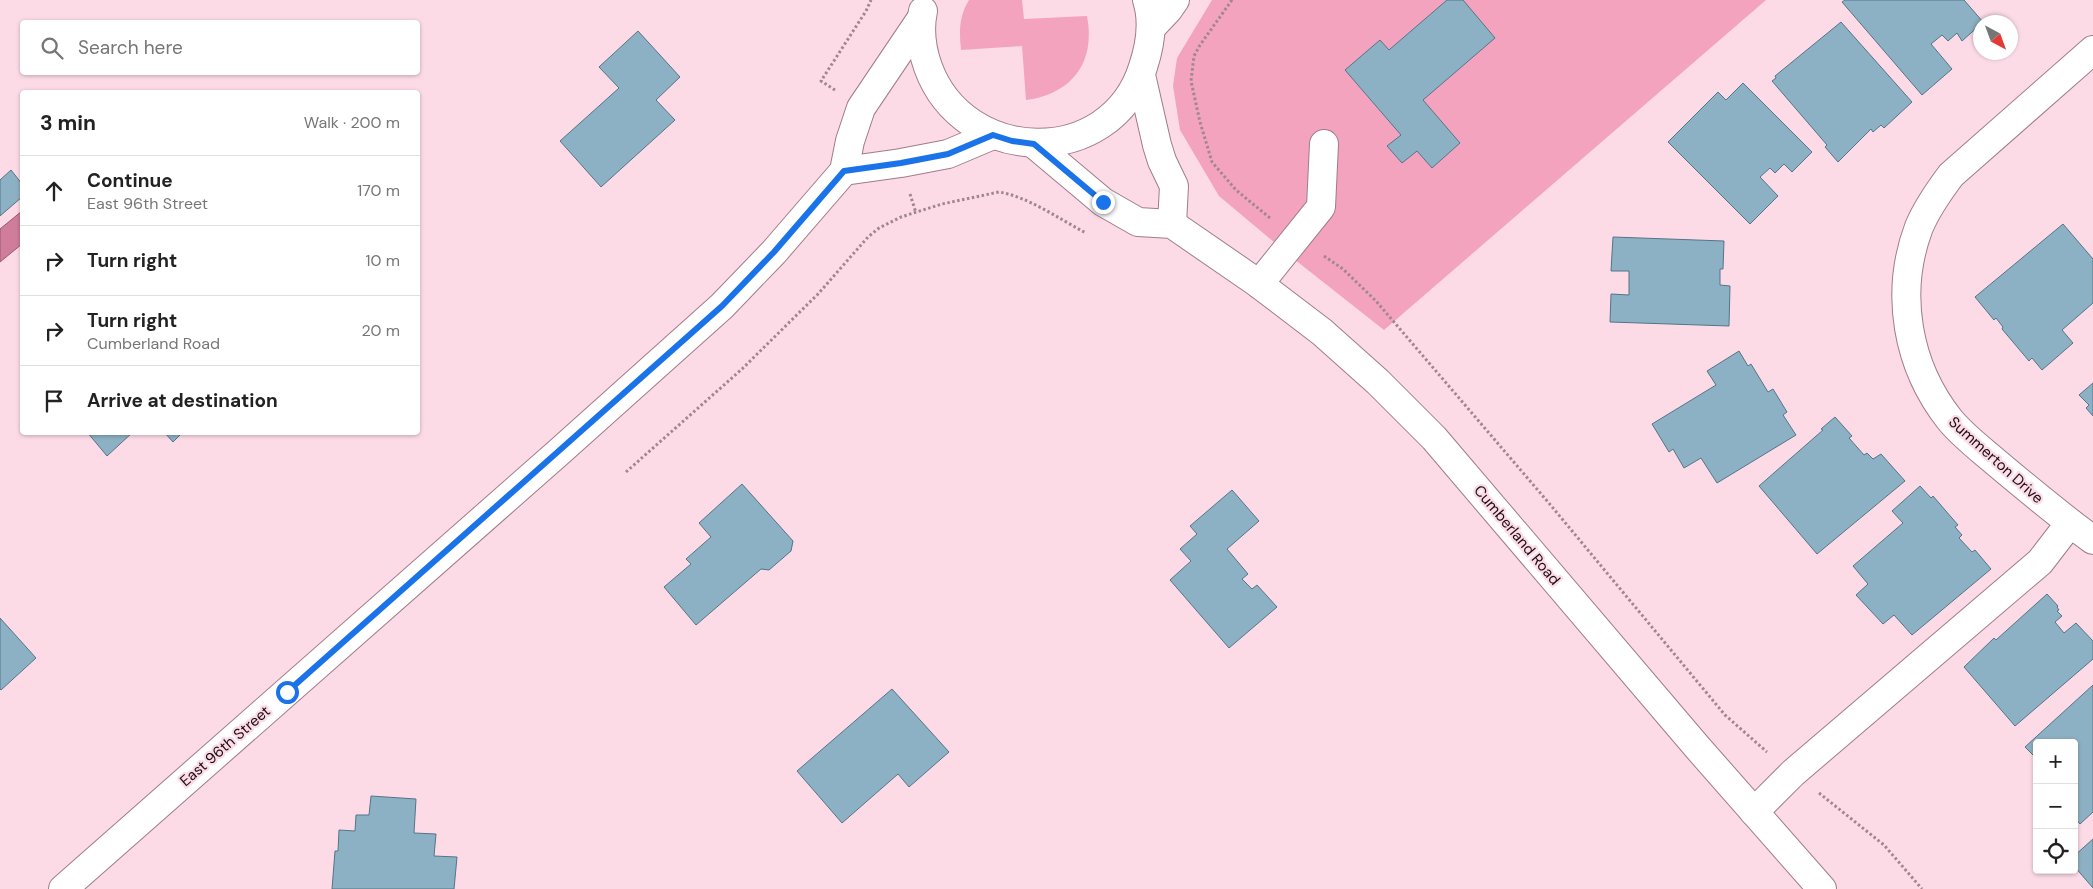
<!DOCTYPE html>
<meta charset="utf-8">
<style>
:root{--surface:#fff;--page:#f6f6f6;--text:#222;--muted:#767676;--line:#e0e0e0}
body{margin:0;font-family:"DM Sans",sans-serif;background:var(--page);color:var(--text)}
.controls{position:absolute;right:15px;bottom:15px;display:grid;overflow:hidden;border-radius:5px;box-shadow:0 1px 4px #0004}
.controls button{width:45px;height:45px;display:grid;place-items:center;padding:0;border:0;border-bottom:1px solid var(--line);background:var(--surface);color:var(--text);font:25px sans-serif}
.compass{position:absolute;left:1973px;top:15px;width:45px;height:45px;border-radius:50%;background:var(--surface);box-shadow:0 1px 4px #0004;rotate:139deg}
.stop{position:absolute;width:15px;height:15px;margin:-11px;border:4px solid #1a73e8;border-radius:50%;background:#fff}
.stop.end{background:#1a73e8;border-color:#fff;box-shadow:0 1px 5px #0008}
.list{margin:0;padding:0;list-style:none}
h2{display:flex;justify-content:space-between;align-items:center;height:65px;margin:0;padding:0 20px;font-size:21px}
h2 small{font-size:16px;font-weight:400;color:var(--muted)}
.list li{display:grid;grid-template-columns:32px 1fr auto;gap:15px;align-items:center;box-sizing:border-box;height:70px;padding:0 20px;border-top:1px solid var(--line)}
.list b{display:block;font-size:19px;white-space:nowrap}
.list p{margin:0;font-size:16px;white-space:nowrap;color:var(--muted)}
.list em{font-size:16px;font-style:normal;color:var(--muted)}
.icon{flex:none;width:28px;height:28px;fill:none;stroke:currentColor;stroke-width:2;stroke-linecap:round;stroke-linejoin:round}
.map{position:relative;flex:none;width:2093px;height:889px;overflow:hidden}
.search{position:absolute;background:var(--surface);box-shadow:0 1px 4px #0004;left:20px;top:20px;width:400px;height:55px;display:flex;align-items:center;gap:12px;box-sizing:border-box;padding:0 18px;border-radius:5px;color:var(--muted);font-size:19px}
.panel{position:absolute;background:var(--surface);box-shadow:0 1px 4px #0004;left:20px;top:90px;width:400px;height:345px;border-radius:5px}
.map>svg:first-child{display:block}
.green{fill:#f4a3bf}
.water{fill:#cf7d9b;stroke:#985b71}
.building{fill:#8db1c4;stroke:#537587}
.lines{fill:none;stroke-linecap:round;stroke-linejoin:round}
.minor-casing{stroke:#a07c88;stroke-width:30}
.major-casing{stroke:#a07c88;stroke-width:30}
.path{stroke:#a0878f;stroke-width:3;stroke-dasharray:2.5 2.5;stroke-linecap:butt}
.minor{stroke:#fff;stroke-width:28}
.major{stroke:#fff;stroke-width:28}
.route{stroke:#1a73e8;stroke-width:6}
.labels{text-anchor:middle;stroke-width:4.5;stroke-linejoin:round;paint-order:stroke}
.street-label{font-size:15px;fill:#180b10;stroke:#fcdbe6}
</style>
<div class="map">
<svg width="2093" height="889" viewBox="0 0 2093 889">
<rect width="100%" height="100%" fill="#fcdbe6"/>
<!-- green -->
<g class="green">
<path d="M969,0H1022L1024,19L1087,16C1096,62 1072,94 1026,100L1022,46L961,50C959,32 959,16 969,0Z"/>
<path d="M1212,0H1766L1384,330L1299,263L1219,196L1180,130L1173,86L1177,58Z"/>
</g>
<!-- water -->
<path class="water" d="M22,211V244L0,262V229Z"/>
<!-- building -->
<g class="building">
<path d="M1447,0H1463L1495,38L1423,100L1460,143L1432,168L1417,151L1402,163L1387,146L1401,135L1345,70L1380,40L1389,50Z"/>
<path d="M1845,0H1964L1983,22H1980V25L1962,41L1957,33L1948,41L1942,35L1931,44L1952,69L1922,95L1842,2Z"/>
<path d="M1841,22L1912,102L1884,128L1881,125L1873,132L1871,129L1838,162L1825,147L1827,145L1772,81L1776,78L1775,76Z"/>
<path d="M638,31L680,77L656,100L675,120L601,187L560,141L619,88L599,67Z"/>
<path d="M1743,83L1812,152L1792,172L1784,164L1775,173L1770,168L1760,177L1778,196L1750,224L1668,142L1718,92L1726,100Z"/>
<path d="M11,170L22,184V197L0,216V180Z"/>
<path d="M2063,224L2093,259V303L2062,330L2073,343L2042,370L2032,358L2029,361L2002,329L2003,327L1996,318L1994,320L1975,297Z"/>
<path d="M1613,237L1724,241L1723,269H1720V285L1730,286L1729,326L1610,322L1611,294L1629,295V271H1611Z"/>
<path d="M1739,351L1748,366L1751,364L1768,392L1773,389L1787,412L1783,415L1796,435L1717,483L1701,458L1684,468L1673,449L1669,452L1652,424L1716,385L1707,371Z"/>
<path d="M2093,383V416L2086,408L2089,405L2079,395Z"/>
<path d="M1835,417L1852,436L1849,438L1864,455L1867,453L1873,459L1881,454L1905,481L1817,554L1759,486L1823,430L1821,429Z"/>
<path d="M87,432H133L107,456Z"/>
<path d="M164,432H183L173,442Z"/>
<path d="M742,484L793,541L791,551L769,570L761,569L696,625L664,587L691,564L686,559L711,537L699,523Z"/>
<path d="M1920,486L1931,498L1933,496L1958,525L1955,527L1962,535L1959,538L1972,552L1975,550L1991,569L1912,635L1894,615L1883,624L1856,595L1868,584L1853,566L1903,523L1892,511Z"/>
<path d="M1232,490L1259,521L1227,549L1248,574L1242,579L1252,589L1257,585L1277,607L1229,648L1170,580L1191,561L1180,549L1197,534L1190,526Z"/>
<path d="M2047,594L2058,606L2057,607L2059,610L2057,611L2062,616L2055,622L2064,633L2076,623L2093,641V659L2015,726L1964,667L1994,638L1996,640Z"/>
<path d="M0,618L36,658L1,690L0,689Z"/>
<path d="M2093,685V812L2080,824L2074,817V743H2037V759L2025,747Z"/>
<path d="M892,689L949,752L909,787L898,774L842,823L797,771Z"/>
<path d="M371,796L416,799L414,833L436,834L434,856L457,857L454,889H332L335,851H338L339,830L355,831L356,815H369Z"/>
<path d="M2093,839V888L2074,866V856Z"/>
</g>
<g class="lines">
<defs>
<g id="minor">
<path d="M2093,50L1951,175C1939,191 1927,208 1919,227C1894,293 1907,366 1950,420C1964,437 1982,450 1998,464C2029,490 2060,516 2093,540"/>
<path d="M1259,284L1321,207L1324,144"/>
<path d="M1754,812L1793,773L2040,562L2070,523"/>
</g>
<g id="major">
<path d="M923,11C919,30 922,50 928,67C964,166 1111,170 1143,67C1150,46 1154,22 1147,0"/>
<path d="M1151,28L1168,10L1175,0"/>
<path d="M1141,75L1157,145L1162,161L1174,186L1172,224"/>
<path d="M1034,144L1103,202L1138,222L1172,224L1259,284L1322,332L1378,382L1434,438L1698,748L1822,889"/>
<path d="M844,171L901,163L948,154L993,135"/>
<path d="M63,889L559,452L722,306L774,252L844,171L850,141L861,108L921,19"/>
</g>
</defs>
<!-- minor casing -->
<use href="#minor" class="minor-casing"/>
<!-- major casing -->
<use href="#major" class="major-casing"/>
<!-- path -->
<g class="path">
<path d="M1232,0L1200,45L1194,56L1191,81L1200,122L1212,162L1236,190L1270,218"/>
<path d="M835,90L821,81L866,11L871,0"/>
<path d="M910,194L916,213"/>
<path d="M1324,256L1343,269L1376,301L1548,502L1725,715L1767,752"/>
<path d="M626,472L742,369L818,294L868,237L879,228L901,217L942,204L999,192C1029,197 1059,219 1086,233"/>
<path d="M1819,793L1884,845L1922,889"/>
</g>
<!-- minor -->
<use href="#minor" class="minor"/>
<!-- major -->
<use href="#major" class="major"/>
</g>
<g class="lines">
<!-- route -->
<path class="route" d="M287,692L722,306L774,252L844,171L901,163L948,154L993,135L1012,141L1034,144L1103,202"/>
</g>
<g class="labels">
<!-- street labels -->
<g class="street-label">
<text transform="translate(1996 460) rotate(42)" y="5">Summerton Drive</text>
<text transform="translate(1517 535) rotate(50)" y="5">Cumberland Road</text>
<text transform="translate(225 746) rotate(-41)" y="5">East 96th Street</text>
</g>
</g>
</svg>
<div class="controls">
<button>+</button>
<button>−</button>
<button><svg class="icon" aria-label="locate" viewBox="0 0 24 24"><circle cx="12" cy="12" r="6"/><path d="M12 2v4M12 18v4M2 12h4M18 12h4"/></svg></button>
</div>
<svg class="compass" viewBox="-18 -18 36 36"><path d="M0-13l5 13h-10z" fill="#e53935"/><path d="M0 13l5-13h-10z" fill="#767676"/></svg>
<div class="stop" style="left:287px;top:692px"></div>
<div class="stop end" style="left:1103px;top:202px"></div>
<div class="search"><svg class="icon" aria-label="search" viewBox="0 0 24 24"><circle cx="10" cy="10" r="6"/><path d="M15 15l6 6"/></svg>Search here</div>
<section class="panel">
<h2>3 min<small>Walk · 200 m</small></h2>
<ul class="list">
<li><svg class="icon" aria-label="ahead" viewBox="0 0 24 24"><path d="M12 20V5M6 11l6-6 6 6"/></svg><div><b>Continue</b><p>East 96th Street</p></div><em>170 m</em></li>
<li><svg class="icon" aria-label="right" viewBox="0 0 24 24"><path d="M7 20v-9h11M14 6l5 5-5 5"/></svg><div><b>Turn right</b></div><em>10 m</em></li>
<li><svg class="icon" aria-label="right" viewBox="0 0 24 24"><path d="M7 20v-9h11M14 6l5 5-5 5"/></svg><div><b>Turn right</b><p>Cumberland Road</p></div><em>20 m</em></li>
<li><svg class="icon" aria-label="arrive" viewBox="0 0 24 24"><path d="M6 21V4h12l-3 4 3 4H6"/></svg><div><b>Arrive at destination</b></div></li>
</ul>
</section>
</div>
